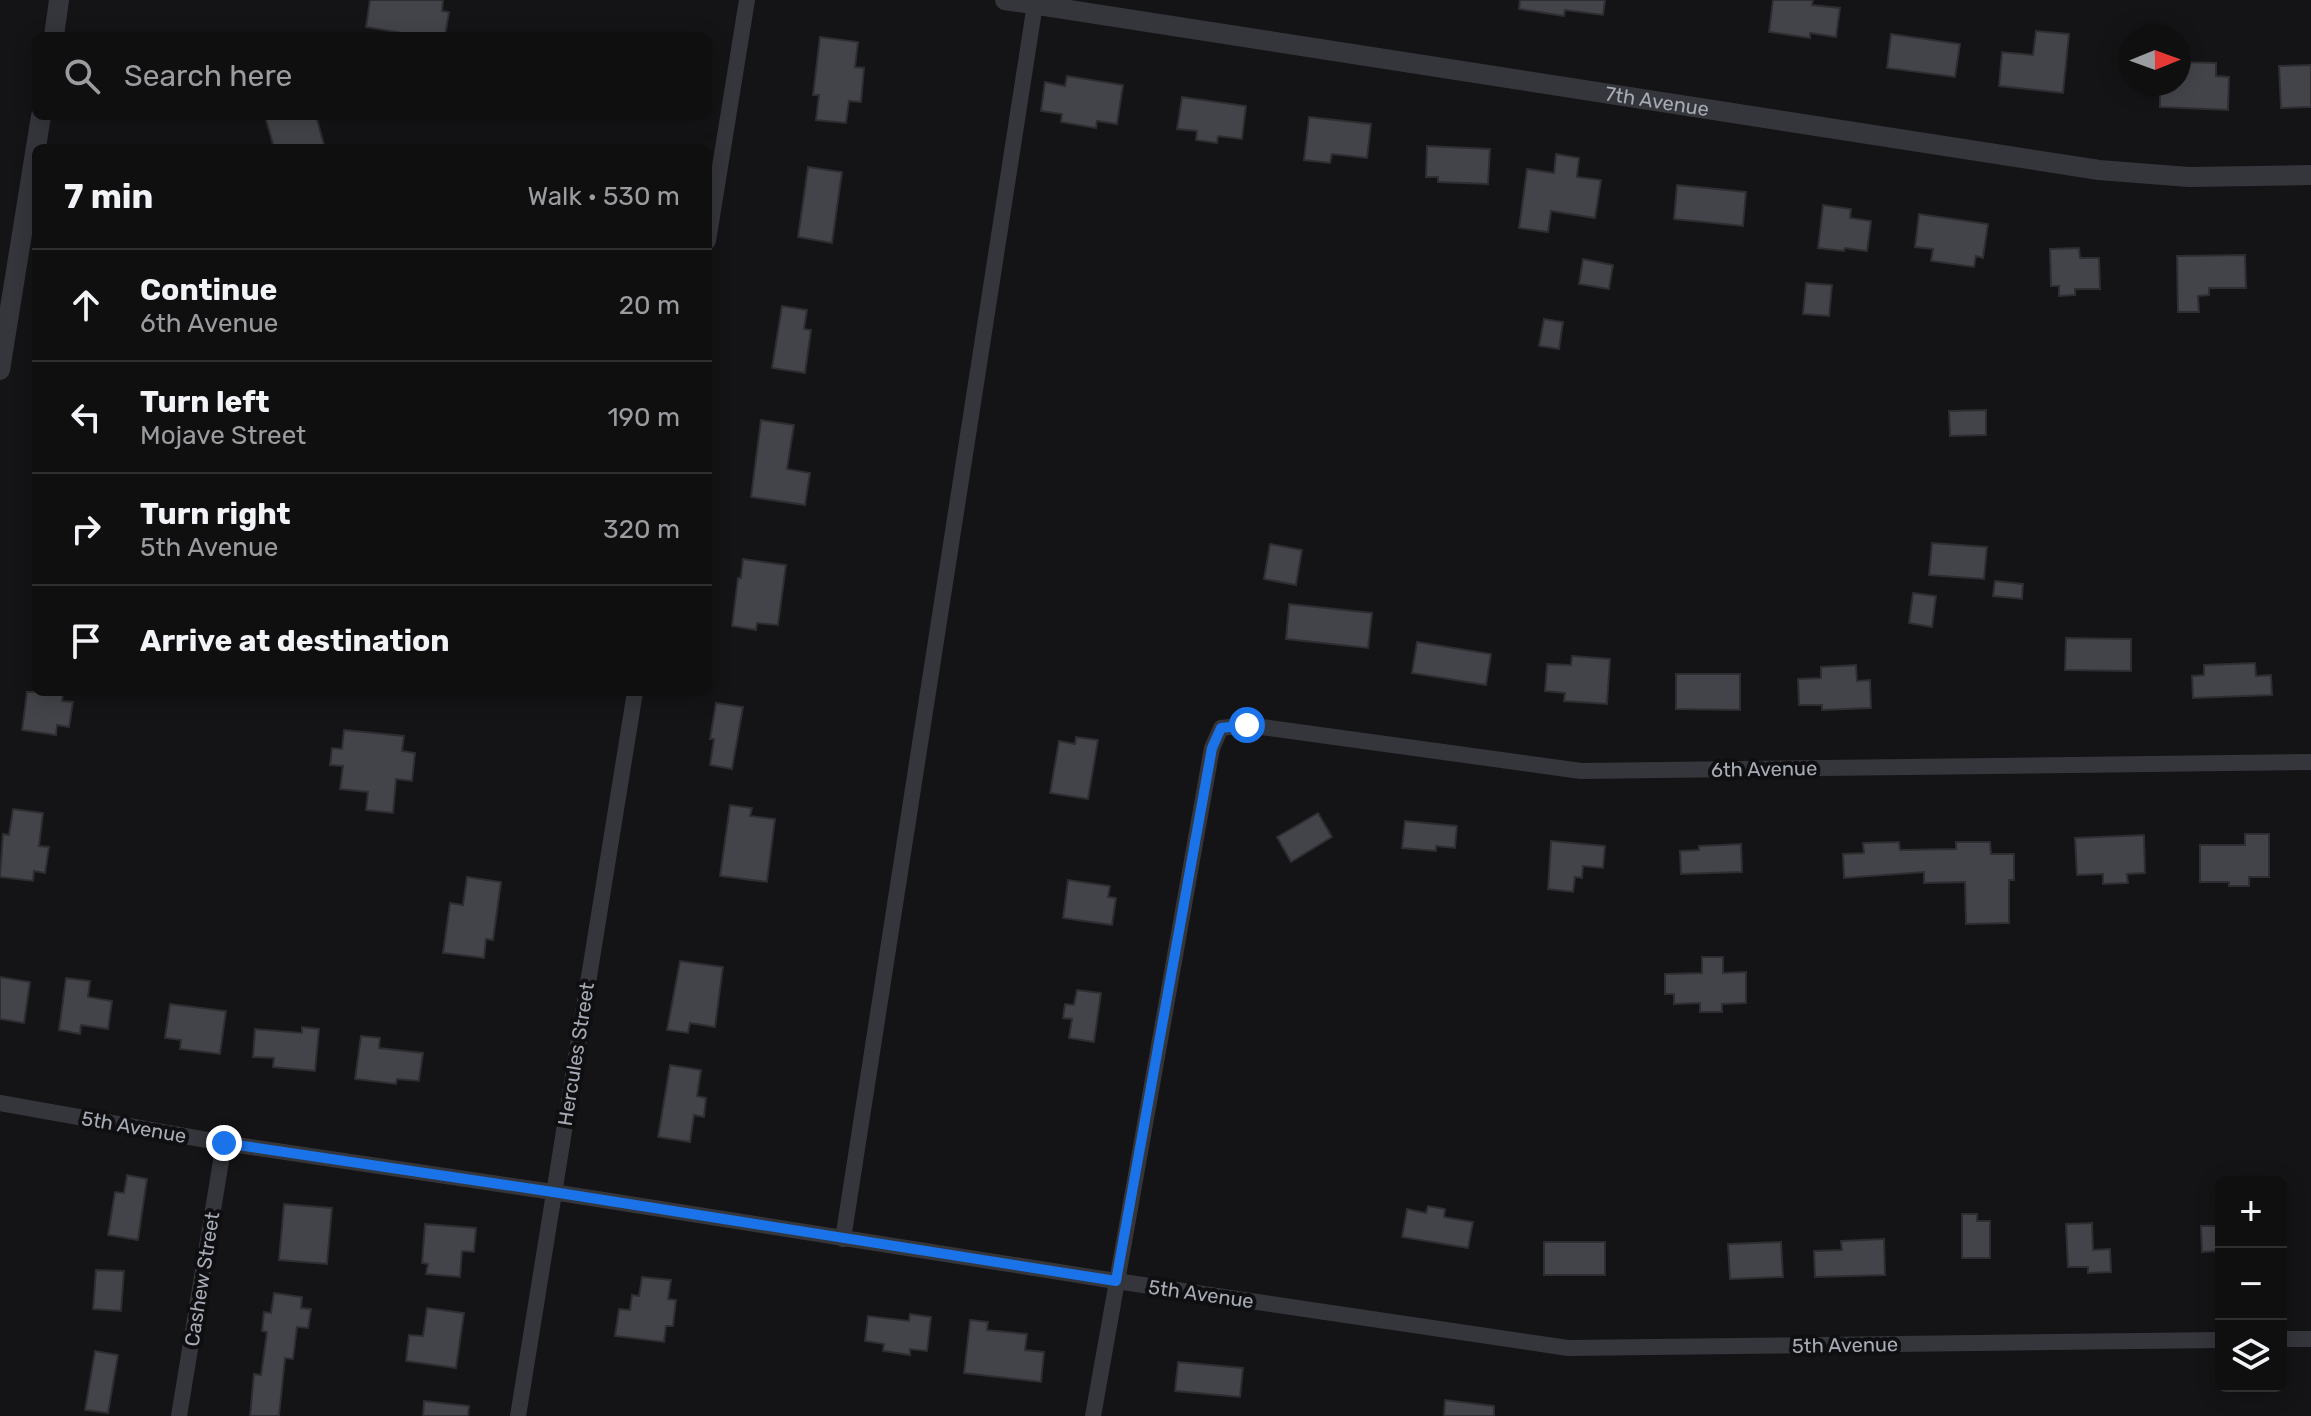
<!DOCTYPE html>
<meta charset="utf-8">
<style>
:root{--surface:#0f0f10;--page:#181819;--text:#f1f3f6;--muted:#9b9c9f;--line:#2f2f30}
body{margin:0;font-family:Rubik,sans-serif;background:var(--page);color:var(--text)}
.controls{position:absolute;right:24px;bottom:24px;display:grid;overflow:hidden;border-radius:12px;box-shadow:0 4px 20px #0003}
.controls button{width:72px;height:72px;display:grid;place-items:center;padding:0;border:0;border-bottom:2px solid var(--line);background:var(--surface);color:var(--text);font:40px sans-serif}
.compass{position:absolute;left:2119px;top:24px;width:72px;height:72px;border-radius:50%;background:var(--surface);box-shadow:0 4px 20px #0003;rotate:89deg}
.stop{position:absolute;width:24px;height:24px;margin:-18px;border:6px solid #1a73e8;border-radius:50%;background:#fff}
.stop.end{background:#1a73e8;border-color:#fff;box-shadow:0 2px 8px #0008}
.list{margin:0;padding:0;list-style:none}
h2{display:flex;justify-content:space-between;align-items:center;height:104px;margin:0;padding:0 32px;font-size:34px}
h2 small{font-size:26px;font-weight:400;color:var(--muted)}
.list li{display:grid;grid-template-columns:52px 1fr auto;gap:24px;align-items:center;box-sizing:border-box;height:112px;padding:0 32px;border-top:2px solid var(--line)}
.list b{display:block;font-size:30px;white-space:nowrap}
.list p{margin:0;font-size:26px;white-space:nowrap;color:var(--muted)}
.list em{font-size:26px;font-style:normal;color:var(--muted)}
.icon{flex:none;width:44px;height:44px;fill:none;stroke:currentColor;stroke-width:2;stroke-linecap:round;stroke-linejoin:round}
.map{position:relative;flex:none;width:2311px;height:1416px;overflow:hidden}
.search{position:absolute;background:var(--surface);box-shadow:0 4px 20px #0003;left:32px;top:32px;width:680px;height:88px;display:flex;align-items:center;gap:20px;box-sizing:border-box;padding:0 28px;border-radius:12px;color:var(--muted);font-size:30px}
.panel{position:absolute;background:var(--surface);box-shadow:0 4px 20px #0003;left:32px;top:144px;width:680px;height:552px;border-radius:12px}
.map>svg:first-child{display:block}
.building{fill:#434449;stroke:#2e2e32;stroke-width:2}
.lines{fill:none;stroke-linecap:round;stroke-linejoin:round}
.minor{stroke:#35363b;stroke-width:16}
.tertiary{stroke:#35363b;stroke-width:20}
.route{stroke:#1a73e8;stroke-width:10}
.labels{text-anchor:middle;stroke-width:8;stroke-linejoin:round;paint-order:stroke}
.street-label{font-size:20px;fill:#a6abb5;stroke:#0f0f11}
</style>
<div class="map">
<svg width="2311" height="1416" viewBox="0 0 2311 1416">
<rect width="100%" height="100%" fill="#141416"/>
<!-- building -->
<g class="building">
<path d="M370,0H443L442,11L449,12L445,36H420L366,27Z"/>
<path d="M1520,0H1605L1603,15L1565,10L1564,16L1519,9Z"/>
<path d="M1773,0H1813L1812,5L1840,8L1836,37L1810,33V38L1769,32Z"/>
<path d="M2036,31L2069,34L2063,93L1999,86L2002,52L2033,55Z"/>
<path d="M1891,34L1960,44L1955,77L1887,68Z"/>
<path d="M820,37L858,42L855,67L864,68L861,102L849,101L846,123L816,120L819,95H813Z"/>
<path d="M2179,62L2216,63V76L2229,77L2228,110L2160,107V84H2179Z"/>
<path d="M2311,65V107L2281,108L2279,66Z"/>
<path d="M1067,76L1123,85L1117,124L1097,121L1096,128L1061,122L1062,114L1041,111L1045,82L1065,86Z"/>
<path d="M1182,97L1246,106L1242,139L1218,136L1217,143L1196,140L1197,131L1177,129Z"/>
<path d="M265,116H316L325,148H274Z"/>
<path d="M1309,117L1371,124L1367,158L1332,154L1330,163L1304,160Z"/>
<path d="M1427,146L1490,149L1488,184L1438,182V177H1426Z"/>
<path d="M1556,154L1579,158L1577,177L1601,180L1595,218L1551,211L1548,232L1519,228L1527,169L1554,173Z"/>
<path d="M808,167L842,172L832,243L798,237Z"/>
<path d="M1677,185L1746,192L1743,226L1674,219Z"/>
<path d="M1823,205L1851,209L1850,218L1871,221L1867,251L1845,248L1844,251L1818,248Z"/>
<path d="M1919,214L1988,224L1983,258L1976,256L1974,267L1931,261L1933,249L1915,247Z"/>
<path d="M2079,248L2080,258H2099L2100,289H2075V295L2059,296V286H2051L2050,249Z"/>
<path d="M2245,255L2246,288H2209V295L2198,296L2199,312H2178L2177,256Z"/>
<path d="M1583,259L1613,265L1609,289L1579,284Z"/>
<path d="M1806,283L1832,285L1829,316L1803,314Z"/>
<path d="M782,306L807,310L804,329L811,330L805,373L772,368Z"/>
<path d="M1544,319L1563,322L1559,349L1539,346Z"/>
<path d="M1986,410V435L1950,436L1949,411Z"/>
<path d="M761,420L794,425L787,469L810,473L805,505L751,497Z"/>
<path d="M1932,543L1987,547L1984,579L1929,575Z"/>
<path d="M1270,544L1302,550L1296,585L1264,579Z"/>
<path d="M743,559L786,565L778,625L757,623L756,630L732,626L738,578H741Z"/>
<path d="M1995,581L2023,584L2022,599L1993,596Z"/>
<path d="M1913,593L1936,596L1932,627L1909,623Z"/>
<path d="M1289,604L1372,613L1368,648L1286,639Z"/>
<path d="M2066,638L2131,639V671L2065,670Z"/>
<path d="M1417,642L1491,654L1486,685L1412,673Z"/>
<path d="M1572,656L1610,659L1607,704L1564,701L1565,693L1545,691L1547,664L1571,665Z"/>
<path d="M2255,663L2256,676L2271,675L2272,695L2193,698L2192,676L2204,675V665Z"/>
<path d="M1856,665L1857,681L1870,680L1871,708L1822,710V705H1799L1798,679L1821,678V667Z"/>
<path d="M1676,674H1740V710L1676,709Z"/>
<path d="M27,692H63L62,701L73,702L69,727L57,725L56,735L22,730Z"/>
<path d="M716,703L743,707L732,769L710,765L714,739H710Z"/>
<path d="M344,730L404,736L402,751L415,753L412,781L396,779L393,813L366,810L368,792L340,789L343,766L330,765L332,748L342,749Z"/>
<path d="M1076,737L1098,740L1088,799L1050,793L1059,741L1075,744Z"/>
<path d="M730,805L752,808L750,816L775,819L767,882L720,876Z"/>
<path d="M13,809L43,813L39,846L49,847L45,873L34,871L33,881L0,877L3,834L9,835Z"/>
<path d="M1318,813L1332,837L1291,862L1277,837Z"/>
<path d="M1405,821L1457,826L1455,848L1436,846V851L1402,848Z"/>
<path d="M2245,834H2269V877H2249V886H2229V882H2200V845H2245Z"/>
<path d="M2144,835L2145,873L2127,874L2128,883L2103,884V874L2077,875L2075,838Z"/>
<path d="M1551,841L1605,846L1603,868L1583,866L1582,878L1575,877L1573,892L1548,889Z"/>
<path d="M1899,842L1900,850L1956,849V842H1990L1991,854H2014V880H2009V923L1966,924L1965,882L1924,883V872L1844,878L1843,854L1864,853L1863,843Z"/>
<path d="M1741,844L1742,872L1681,874L1680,851L1699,850V846Z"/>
<path d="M467,877L501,882L493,940L486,939L484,958L443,953L450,903L463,905Z"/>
<path d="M1068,880L1110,886L1108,897L1116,898L1112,925L1063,918Z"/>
<path d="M1702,957H1723V973L1746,972V1003L1722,1004V1012H1700V1003L1674,1004V994H1665V974L1702,973Z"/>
<path d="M680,961L723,967L715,1027L690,1023L688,1033L667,1030Z"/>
<path d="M0,977L30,982L24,1023L0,1019Z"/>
<path d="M66,978L90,981L88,997L112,1001L108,1029L81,1025L80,1034L59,1030Z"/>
<path d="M1077,990L1101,993L1094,1042L1069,1038L1072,1019L1063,1018L1065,1004L1074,1005Z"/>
<path d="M170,1004L226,1011L220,1054L180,1049L181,1040L165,1038Z"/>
<path d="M302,1027L319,1029L315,1071L273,1067L274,1058L253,1057L255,1029L302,1033Z"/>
<path d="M361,1036L380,1038L379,1048L423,1053L419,1081L397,1079L396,1084L355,1079Z"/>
<path d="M670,1065L701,1070L697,1096L706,1098L704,1117L694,1115L690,1142L658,1137Z"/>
<path d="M127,1175L147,1179L138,1240L108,1235L115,1192L124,1193Z"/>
<path d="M284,1204L332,1208L327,1264L279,1260Z"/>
<path d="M1428,1206L1445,1209L1444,1217L1473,1222L1468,1248L1402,1237L1407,1209L1426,1213Z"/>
<path d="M1962,1214H1977V1221H1990V1258H1962Z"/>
<path d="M2092,1223L2093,1250L2110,1249L2111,1272L2088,1273V1267H2068L2066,1224Z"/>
<path d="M425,1224L476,1228L474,1252L462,1251L460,1277L426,1274L428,1264L422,1263Z"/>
<path d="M2201,1226H2221V1251L2202,1252Z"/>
<path d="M1884,1239L1885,1275L1815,1277L1814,1251L1842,1250L1841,1241Z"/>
<rect x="1544" y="1242" width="61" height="33"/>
<path d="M1781,1242L1783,1277L1730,1279L1728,1244Z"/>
<path d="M96,1270L124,1271L121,1311L93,1309Z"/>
<path d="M642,1277L671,1280L668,1299L676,1300L673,1326H666L664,1342L615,1336L619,1309L630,1310L632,1295L639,1296Z"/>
<path d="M274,1293L302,1297L301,1308L311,1309L308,1328L297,1327L293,1359L285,1358L279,1416H250L254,1374L261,1375L267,1332L262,1331L264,1312L271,1313Z"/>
<path d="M427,1308L464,1313L456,1368L406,1361L409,1335L423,1336Z"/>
<path d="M910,1314L931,1317L927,1351L910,1349V1355L883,1351L884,1344L865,1341L868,1316L909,1321Z"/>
<path d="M970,1320L988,1322L987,1330L1027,1334L1025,1350L1044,1352L1041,1382L964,1373Z"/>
<path d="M95,1351L118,1355L108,1413L85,1410Z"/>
<path d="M1178,1362L1243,1368L1240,1397L1175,1391Z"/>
<path d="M1445,1400L1494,1406V1416H1444Z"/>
<path d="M424,1401L469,1406L468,1416H423Z"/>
</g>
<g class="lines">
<!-- minor -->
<g class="minor">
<path d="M708,241L747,0"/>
<path d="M0,1103L224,1143L553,1192L1116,1281L1568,1348L2221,1340"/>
<path d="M843,1239L1035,4"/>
<path d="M2281,1339H2311"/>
<path d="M179,1416L224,1143"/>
<path d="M518,1416L635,692"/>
<path d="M1093,1416L1212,748L1221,728L1247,725L1581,771L2311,762"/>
</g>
<!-- tertiary -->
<g class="tertiary">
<path id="s1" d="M1005,0L2099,170L2189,177L2311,175"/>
<path d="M54,36L59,0"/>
<path d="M0,370L41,116"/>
</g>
</g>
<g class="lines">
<!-- route -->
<path class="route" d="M224,1143L553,1192L1116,1281L1212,748L1221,728L1247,725"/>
</g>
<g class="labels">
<!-- street labels -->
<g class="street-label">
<text dy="7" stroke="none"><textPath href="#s1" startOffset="660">7th Avenue</textPath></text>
<text transform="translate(1764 769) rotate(-1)" y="7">6th Avenue</text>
<text transform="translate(576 1054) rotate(-81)" y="7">Hercules Street</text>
<text transform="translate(134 1127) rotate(10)" y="7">5th Avenue</text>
<text transform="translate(202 1279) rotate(-81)" y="7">Cashew Street</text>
<text transform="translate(1201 1294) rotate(8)" y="7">5th Avenue</text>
<text transform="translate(1845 1345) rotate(-1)" y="7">5th Avenue</text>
</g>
</g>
</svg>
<div class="controls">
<button>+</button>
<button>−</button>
<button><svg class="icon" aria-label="layers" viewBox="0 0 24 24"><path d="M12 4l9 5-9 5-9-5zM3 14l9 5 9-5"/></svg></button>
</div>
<svg class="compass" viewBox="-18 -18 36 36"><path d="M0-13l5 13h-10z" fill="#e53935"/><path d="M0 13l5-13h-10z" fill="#9b9c9f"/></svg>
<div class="stop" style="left:1247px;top:725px"></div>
<div class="stop end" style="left:224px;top:1143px"></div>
<div class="search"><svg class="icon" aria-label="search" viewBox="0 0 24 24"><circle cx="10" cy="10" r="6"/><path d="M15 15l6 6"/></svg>Search here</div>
<section class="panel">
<h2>7 min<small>Walk · 530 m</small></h2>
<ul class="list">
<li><svg class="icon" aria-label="ahead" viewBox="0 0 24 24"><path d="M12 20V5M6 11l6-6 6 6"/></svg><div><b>Continue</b><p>6th Avenue</p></div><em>20 m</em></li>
<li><svg class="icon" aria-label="left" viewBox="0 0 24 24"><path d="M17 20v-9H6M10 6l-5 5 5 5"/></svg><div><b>Turn left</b><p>Mojave Street</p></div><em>190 m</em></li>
<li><svg class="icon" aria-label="right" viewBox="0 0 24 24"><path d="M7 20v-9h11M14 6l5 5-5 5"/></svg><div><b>Turn right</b><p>5th Avenue</p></div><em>320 m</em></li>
<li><svg class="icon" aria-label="arrive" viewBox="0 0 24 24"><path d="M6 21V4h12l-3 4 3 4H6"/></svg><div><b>Arrive at destination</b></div></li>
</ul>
</section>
</div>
